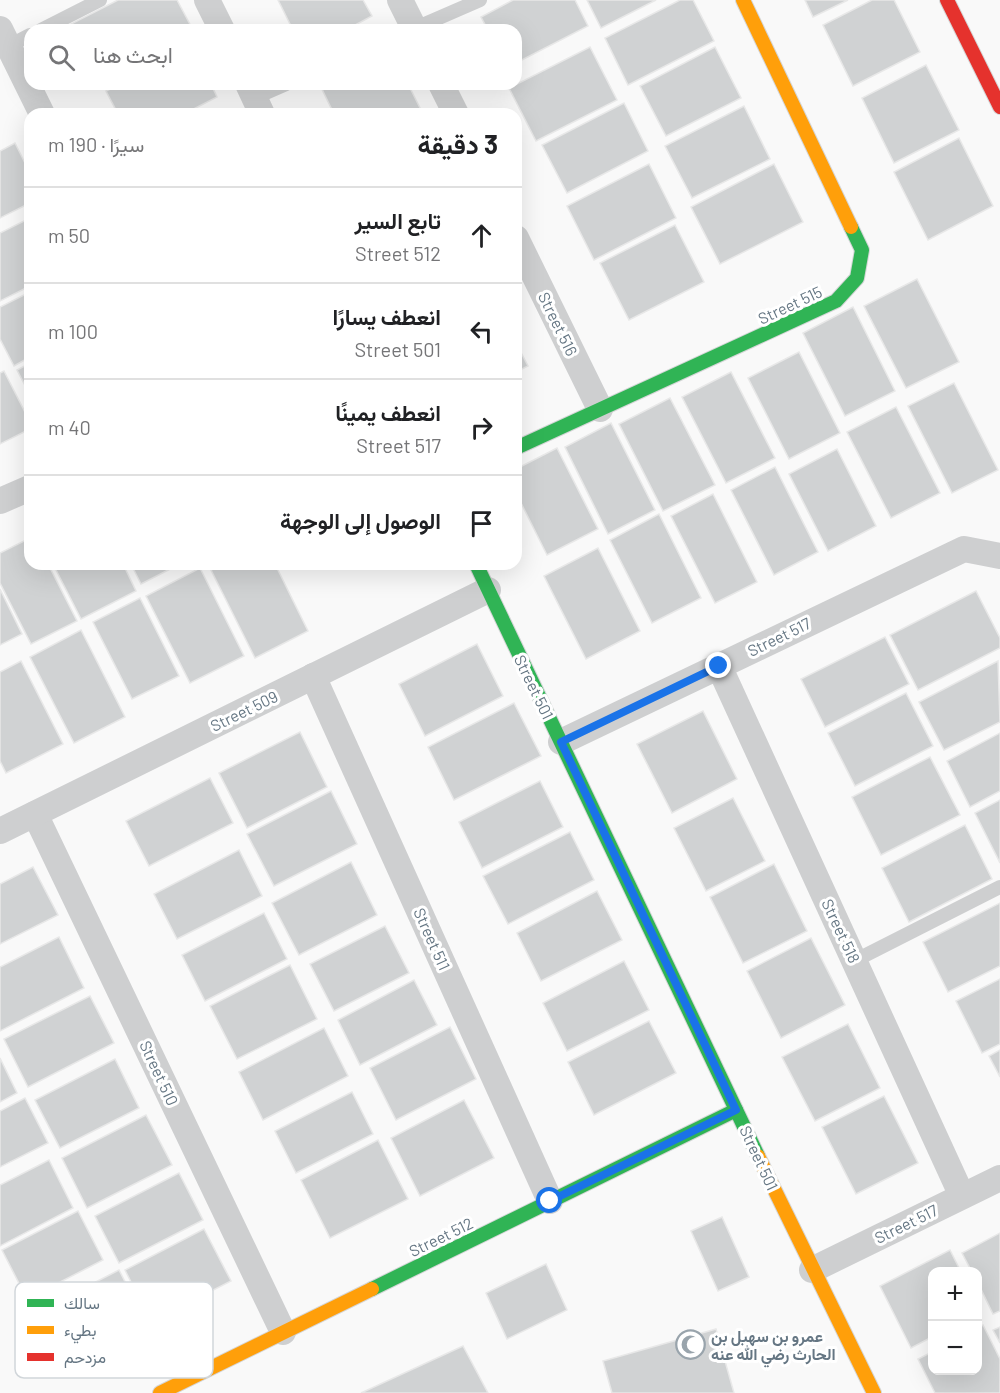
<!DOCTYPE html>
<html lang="ar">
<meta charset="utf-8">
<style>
:root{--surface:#fff;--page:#f6f6f6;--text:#202124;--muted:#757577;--line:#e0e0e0}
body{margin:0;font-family:Barlow,Vazirmatn,sans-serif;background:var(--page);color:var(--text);direction:rtl}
.controls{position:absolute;right:18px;bottom:18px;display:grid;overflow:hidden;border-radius:12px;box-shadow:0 6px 24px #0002}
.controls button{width:54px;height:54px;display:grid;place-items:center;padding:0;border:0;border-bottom:2px solid var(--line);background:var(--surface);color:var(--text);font:30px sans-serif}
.stop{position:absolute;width:18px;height:18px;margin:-14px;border:4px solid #1a73e8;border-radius:50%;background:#fff}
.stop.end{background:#1a73e8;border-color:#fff;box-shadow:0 2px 6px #0008}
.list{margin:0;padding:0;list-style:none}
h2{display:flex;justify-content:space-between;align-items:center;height:78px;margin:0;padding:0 24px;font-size:26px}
h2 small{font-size:20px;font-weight:400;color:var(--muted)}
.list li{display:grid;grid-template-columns:39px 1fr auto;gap:18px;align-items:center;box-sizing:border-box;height:96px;padding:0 24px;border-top:2px solid var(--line)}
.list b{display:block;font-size:22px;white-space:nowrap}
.list p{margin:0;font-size:20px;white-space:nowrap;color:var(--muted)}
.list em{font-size:20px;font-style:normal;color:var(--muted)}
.icon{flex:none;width:33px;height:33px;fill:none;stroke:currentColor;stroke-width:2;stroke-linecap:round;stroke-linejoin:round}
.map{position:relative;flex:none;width:1000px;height:1393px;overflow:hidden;direction:ltr}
.search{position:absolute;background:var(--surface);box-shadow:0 6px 24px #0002;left:24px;top:24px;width:498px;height:66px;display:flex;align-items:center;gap:15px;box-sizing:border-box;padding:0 21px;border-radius:18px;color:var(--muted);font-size:22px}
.panel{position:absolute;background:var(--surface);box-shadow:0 6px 24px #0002;left:24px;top:108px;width:498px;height:462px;border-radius:18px;direction:rtl}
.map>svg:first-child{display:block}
.building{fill:#d0d2d3;stroke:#e8e8e8;stroke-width:1.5}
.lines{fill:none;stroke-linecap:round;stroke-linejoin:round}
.fast-casing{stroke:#d5d6d7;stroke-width:16}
.slow-casing{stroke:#d5d6d7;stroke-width:16}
.jam-casing{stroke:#d5d6d7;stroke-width:16}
.lane{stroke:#cecfd0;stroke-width:14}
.street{stroke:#cecfd0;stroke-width:26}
.fast{stroke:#30b455;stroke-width:14}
.slow{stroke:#ff9f0a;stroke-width:14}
.jam{stroke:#e5322d;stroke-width:14}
.route{stroke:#1a73e8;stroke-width:8}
.labels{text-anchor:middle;stroke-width:6;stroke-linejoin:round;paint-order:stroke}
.street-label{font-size:16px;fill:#657683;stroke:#fff}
.poi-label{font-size:16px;font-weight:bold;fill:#657683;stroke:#fff;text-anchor:start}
.key{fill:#fff;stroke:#d1d6da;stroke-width:1.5}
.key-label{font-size:16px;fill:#657683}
</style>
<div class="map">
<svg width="1000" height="1393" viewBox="0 0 1000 1393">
<rect width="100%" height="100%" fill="#f9f9f9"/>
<!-- building -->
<g class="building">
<path d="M118,0H177L193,30H74L71,24Z"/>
<path d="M278,0H363L372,16L346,30H293Z"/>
<path d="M513,0H575L588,26L516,63V30H488L481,17Z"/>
<path d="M587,0H656L601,28Z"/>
<path d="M680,0H693L714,41L628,85L605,38Z"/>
<path d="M805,0H848L813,17Z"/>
<path d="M872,0H894L920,52L853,86L823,25Z"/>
<path d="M590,47L617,100L536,141L509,88Z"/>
<path d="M715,47L741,98L666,136L640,86Z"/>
<path d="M926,65L959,130L894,163L862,98Z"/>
<path d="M121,84H211L217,97L184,114H118L106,91Z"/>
<path d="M322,84H408L423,114H334L320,85Z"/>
<path d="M624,103L648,151L567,193L542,145Z"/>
<path d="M744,106L770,159L692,198L665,146Z"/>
<path d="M959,138L993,206L928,240L894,172Z"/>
<path d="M15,143L30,173V203L0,218V151Z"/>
<path d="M649,164L676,218L594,260L567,206Z"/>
<path d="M774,164L803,222L720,264L691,207Z"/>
<path d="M30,218V286L0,301V233Z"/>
<path d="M675,225L704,282L629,320L600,263Z"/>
<path d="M917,279L959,362L906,388L864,306Z"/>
<path d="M30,292V357L14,366L0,339V307Z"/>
<path d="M853,307L895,391L845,416L803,333Z"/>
<path d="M516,343L528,366L516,372Z"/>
<path d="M799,352L840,433L789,459L748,378Z"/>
<path d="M30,363V395L17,370Z"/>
<path d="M4,371L30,422V429L0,444V373Z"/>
<path d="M731,372L775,458L726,483L682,397Z"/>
<path d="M954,383L998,470L952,493L908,406Z"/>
<path d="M670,398L715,485L663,511L619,424Z"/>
<path d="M896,407L940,493L891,518L847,432Z"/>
<path d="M611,423L655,510L608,534L565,447Z"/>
<path d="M557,448L598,529L547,555L516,493V469Z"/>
<path d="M837,449L876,526L828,551L789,474Z"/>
<path d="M775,467L818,552L774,575L731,490Z"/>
<path d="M713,494L757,582L715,603L671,516Z"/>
<path d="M659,514L701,598L652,623L610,540Z"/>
<path d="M30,538V564H48L77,621L31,644L0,583V553Z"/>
<path d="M598,548L640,631L586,659L544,576Z"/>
<path d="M53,564H123L136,591L81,619Z"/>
<path d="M131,564H180L141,584Z"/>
<path d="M223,564H275L308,631L255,658L211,570Z"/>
<path d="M200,568L244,656L190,683L146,596Z"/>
<path d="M0,589L22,634L0,645Z"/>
<path d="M976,591L1000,638V648L918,690L890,635Z"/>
<path d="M140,598L179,676L132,699L93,622Z"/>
<path d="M81,630L125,717L74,743L30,657Z"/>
<path d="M885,637L909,684L825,727L801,679Z"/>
<path d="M477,644L503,696L425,736L399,684Z"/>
<path d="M21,661L63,744L6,773L0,761V672Z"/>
<path d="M998,661L1000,722L944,750L919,702Z"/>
<path d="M906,693L933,746L855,786L828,733Z"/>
<path d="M514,703L541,756L454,800L428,747Z"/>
<path d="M703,711L737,779L672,813L637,744Z"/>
<path d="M300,732L327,787L247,828L219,773Z"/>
<path d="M1000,733V791L970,807L947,761Z"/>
<path d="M930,757L960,815L881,855L852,797Z"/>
<path d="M210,778L233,823L149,866L126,821Z"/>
<path d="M540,781L563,827L482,868L459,822Z"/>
<path d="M331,791L357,844L274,886L247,834Z"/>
<path d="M733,798L765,861L706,891L674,828Z"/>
<path d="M1000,800V863L975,813Z"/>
<path d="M965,825L992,879L909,922L882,868Z"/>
<path d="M570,832L594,880L508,924L483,876Z"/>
<path d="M239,850L262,896L177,939L154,894Z"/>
<path d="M351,862L377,915L299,955L272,903Z"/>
<path d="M774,864L807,931L743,963L710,897Z"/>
<path d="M33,867L58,915L0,944V884Z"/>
<path d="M597,891L622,940L541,981L517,933Z"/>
<path d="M1000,903V966L948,992L923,942Z"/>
<path d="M264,913L287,959L205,1001L182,955Z"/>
<path d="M385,926L409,973L334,1011L310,964Z"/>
<path d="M59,937L84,988L0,1031V967Z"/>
<path d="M811,938L845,1005L781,1038L747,971Z"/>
<path d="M624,961L649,1010L567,1051L543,1003Z"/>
<path d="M290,965L317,1019L237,1059L210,1006Z"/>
<path d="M1000,979V1044L982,1053L956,1001Z"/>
<path d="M414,980L437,1025L360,1065L338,1020Z"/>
<path d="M90,996L114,1043L28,1087L4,1039Z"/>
<path d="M649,1021L676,1073L594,1115L568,1062Z"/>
<path d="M848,1024L880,1088L815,1121L782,1057Z"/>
<path d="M450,1027L476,1079L396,1120L370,1068Z"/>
<path d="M324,1028L348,1076L263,1120L239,1072Z"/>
<path d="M1000,1050V1077L989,1056Z"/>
<path d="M0,1058L17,1093L0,1102Z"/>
<path d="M115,1059L139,1108L60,1148L35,1100Z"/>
<path d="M352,1092L373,1134L296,1173L275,1131Z"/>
<path d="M884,1096L918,1163L856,1194L822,1127Z"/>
<path d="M25,1098L48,1143L0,1167V1111Z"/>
<path d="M464,1100L494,1158L420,1196L391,1138Z"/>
<path d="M146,1115L172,1165L87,1208L62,1158Z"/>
<path d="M378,1140L408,1199L330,1238L301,1180Z"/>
<path d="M49,1160L73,1208L0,1246V1185Z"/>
<path d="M179,1173L203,1220L119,1263L95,1216Z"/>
<path d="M78,1211L103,1260L27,1299L2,1250Z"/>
<path d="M722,1217L749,1277L718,1291L691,1231Z"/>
<path d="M204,1229L231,1281L151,1322L125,1270Z"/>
<path d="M1000,1233V1311L993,1314L978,1283V1272H972L962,1253Z"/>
<path d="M950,1250L961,1272H932V1337L911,1348L880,1286Z"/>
<path d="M546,1264L567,1310L507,1339L486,1293Z"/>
<path d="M119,1270L145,1321L61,1364L35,1313Z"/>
<path d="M983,1325L1000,1359V1393H935L918,1359L932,1352V1370H978V1328Z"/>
<path d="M1000,1327V1343L993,1330Z"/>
<path d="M716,1329L734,1393H612L603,1361Z"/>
<path d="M463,1346L488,1393H361Z"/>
</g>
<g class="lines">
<defs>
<g id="fast">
<path d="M516,448L836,301L857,278L862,250L851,227"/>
<path d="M476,564L758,1156"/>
<path d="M372,1289L736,1110"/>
</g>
<g id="slow">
<path d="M743,0L851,227"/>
<path d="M758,1156L874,1393"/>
<path d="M160,1393L372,1289"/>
</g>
<path id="jam" d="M947,0L1000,107"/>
</defs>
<!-- fast casing -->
<use href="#fast" class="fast-casing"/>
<!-- slow casing -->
<use href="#slow" class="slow-casing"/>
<!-- jam casing -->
<use href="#jam" class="jam-casing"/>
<!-- lane -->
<g class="lane">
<path d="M41,30L100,0"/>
<path d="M411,30L480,0"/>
<path d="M5,48L30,35"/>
<path d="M254,98L286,84"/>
<path d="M854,961L1000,887"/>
</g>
<!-- street -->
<g class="street">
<path d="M207,0L222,30"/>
<path d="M400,0L415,30"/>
<path d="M0,29L42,114"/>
<path d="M248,84L262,114"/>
<path d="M441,84L456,114"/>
<path d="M516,238L600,409"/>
<path d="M0,501L30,488"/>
<path d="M719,666L962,1196"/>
<path d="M313,676L550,1201"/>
<path d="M561,742L964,549L1000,556"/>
<path d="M35,814L283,1332"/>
<path d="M0,831L488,590"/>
<path d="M812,1270L1000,1178"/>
</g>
<!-- fast -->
<use href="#fast" class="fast"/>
<!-- slow -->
<use href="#slow" class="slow"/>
<!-- jam -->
<use href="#jam" class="jam"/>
</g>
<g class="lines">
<!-- route -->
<path class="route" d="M550,1201L736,1110L561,742L719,666"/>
</g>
<!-- icons -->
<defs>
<symbol id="mosque-ring" viewBox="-11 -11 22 22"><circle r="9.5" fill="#fff" stroke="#99a4ac" stroke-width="1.5"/><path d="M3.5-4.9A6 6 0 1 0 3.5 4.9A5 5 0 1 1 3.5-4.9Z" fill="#99a4ac"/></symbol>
</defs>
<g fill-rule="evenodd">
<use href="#mosque-ring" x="674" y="1328" width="33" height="33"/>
</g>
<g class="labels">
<!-- street labels -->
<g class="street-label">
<text transform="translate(790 305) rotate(-25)" y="6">Street 515</text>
<text transform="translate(558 324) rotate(64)" y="6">Street 516</text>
<text transform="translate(779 637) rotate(-26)" y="6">Street 517</text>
<text transform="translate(534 687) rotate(64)" y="6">Street 501</text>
<text transform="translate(244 711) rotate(-26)" y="6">Street 509</text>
<text transform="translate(841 931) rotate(65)" y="6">Street 518</text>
<text transform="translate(432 939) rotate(66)" y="6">Street 511</text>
<text transform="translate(159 1073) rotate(65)" y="6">Street 510</text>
<text transform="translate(759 1158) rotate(65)" y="6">Street 501</text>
<text transform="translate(906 1224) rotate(-26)" y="6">Street 517</text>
<text transform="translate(441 1237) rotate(-26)" y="6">Street 512</text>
</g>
<!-- poi labels -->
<g class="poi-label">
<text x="711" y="1342">عمرو بن سهيل بن<tspan x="711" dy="18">الحارث رضي الله عنه</tspan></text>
</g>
</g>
<!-- legend -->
<rect x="15" y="1282" width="198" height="96" rx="9" class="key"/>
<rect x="27" y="1299" width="27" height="8" fill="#30b455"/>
<rect x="27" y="1326" width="27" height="8" fill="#ff9f0a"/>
<rect x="27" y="1353" width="27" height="8" fill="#e5322d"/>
<g class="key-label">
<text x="64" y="1309">سالك</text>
<text x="64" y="1336">بطيء</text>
<text x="64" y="1363">مزدحم</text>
</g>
</svg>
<div class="controls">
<button>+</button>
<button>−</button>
</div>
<div class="stop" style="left:550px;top:1201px"></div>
<div class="stop end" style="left:719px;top:666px"></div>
<div class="search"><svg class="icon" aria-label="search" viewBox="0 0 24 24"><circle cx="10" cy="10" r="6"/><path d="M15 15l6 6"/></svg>ابحث هنا</div>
<section class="panel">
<h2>3 دقيقة<small>سيرًا · 190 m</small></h2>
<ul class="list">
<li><svg class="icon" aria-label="ahead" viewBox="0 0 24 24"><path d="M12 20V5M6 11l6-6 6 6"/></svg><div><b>تابع السير</b><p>Street 512</p></div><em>50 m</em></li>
<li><svg class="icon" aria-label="left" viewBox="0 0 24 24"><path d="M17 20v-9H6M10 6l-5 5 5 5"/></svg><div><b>انعطف يسارًا</b><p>Street 501</p></div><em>100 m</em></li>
<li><svg class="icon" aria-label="right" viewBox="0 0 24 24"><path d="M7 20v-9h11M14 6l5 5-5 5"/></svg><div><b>انعطف يمينًا</b><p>Street 517</p></div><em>40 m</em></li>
<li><svg class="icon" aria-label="arrive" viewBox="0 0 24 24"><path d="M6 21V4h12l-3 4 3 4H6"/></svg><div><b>الوصول إلى الوجهة</b></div></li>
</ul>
</section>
</div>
